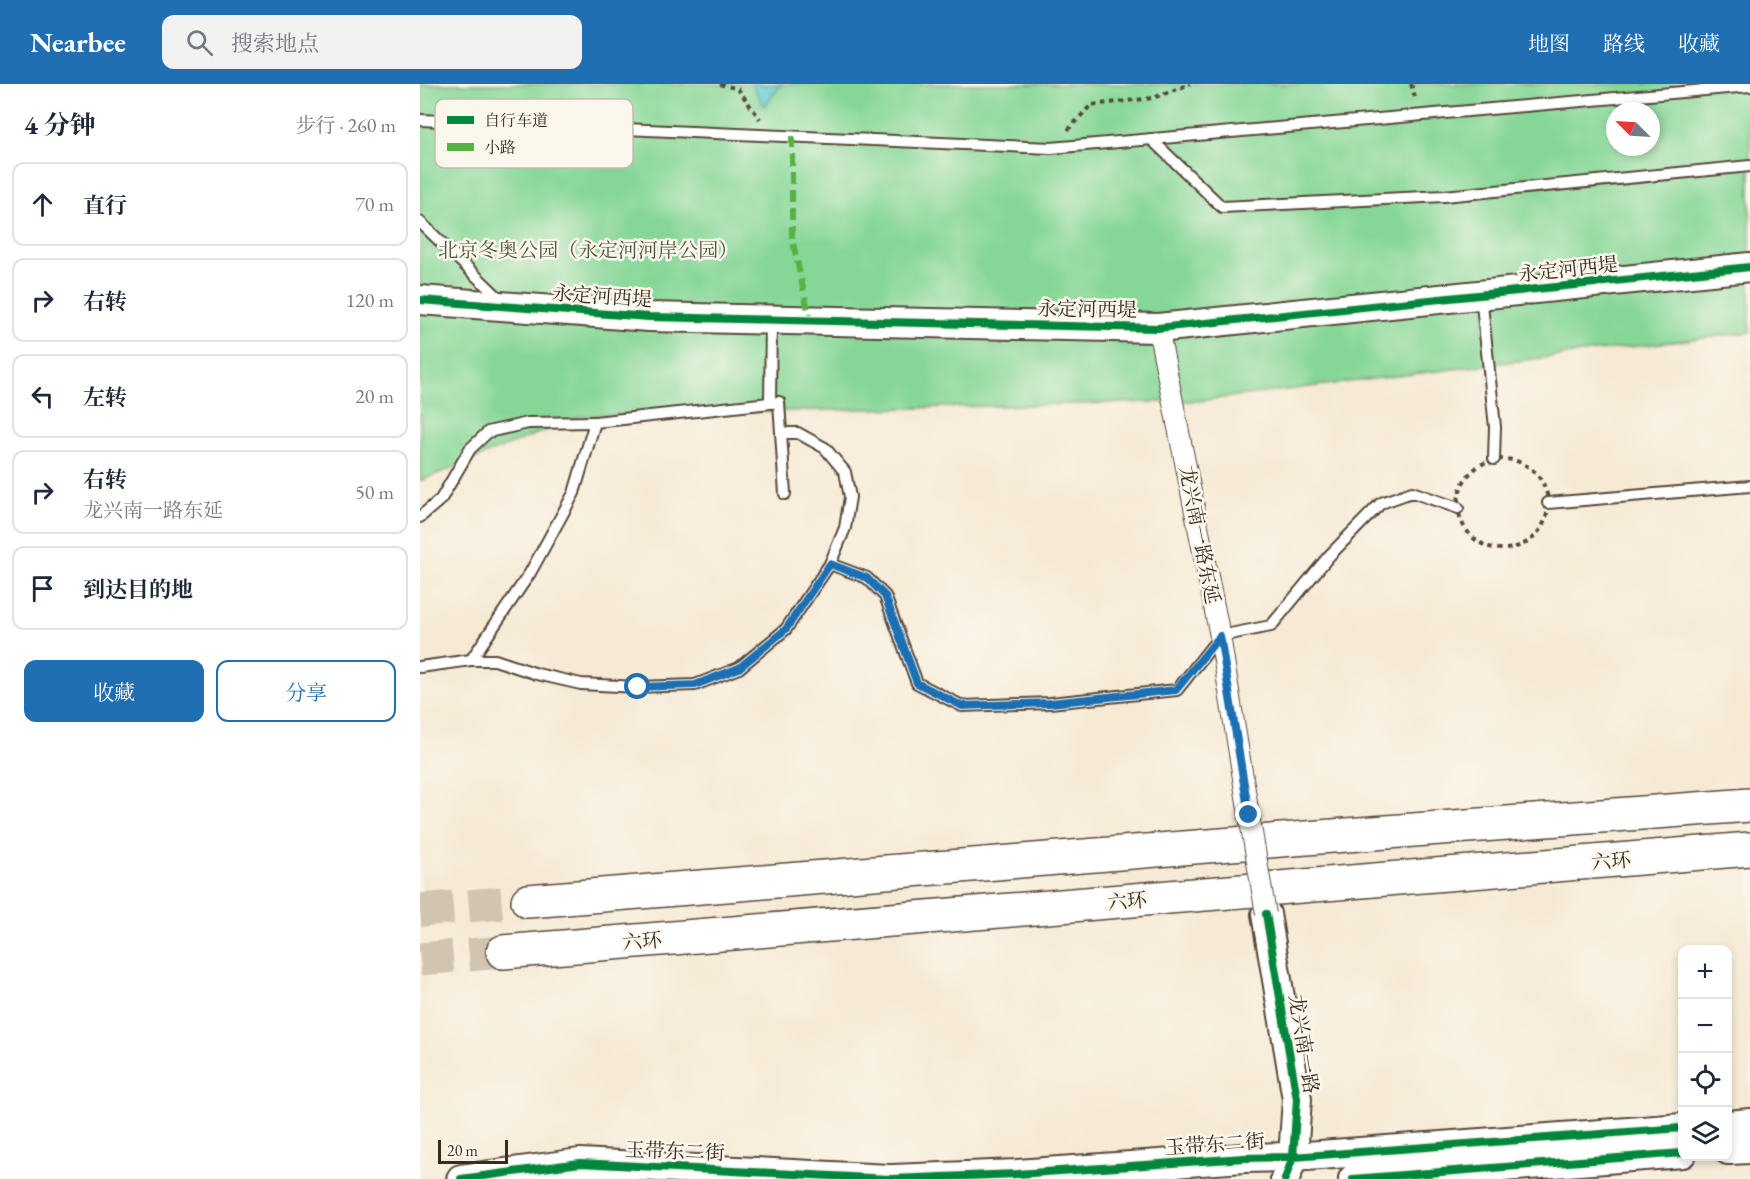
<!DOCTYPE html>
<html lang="zh">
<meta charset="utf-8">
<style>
:root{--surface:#fff;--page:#f2f2f3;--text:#1f2937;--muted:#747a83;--line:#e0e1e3;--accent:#1f6fb2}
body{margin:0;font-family:"EB Garamond","Noto Serif SC",serif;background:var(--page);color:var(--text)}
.controls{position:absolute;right:18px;bottom:18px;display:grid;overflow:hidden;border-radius:12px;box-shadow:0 3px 9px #0003}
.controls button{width:54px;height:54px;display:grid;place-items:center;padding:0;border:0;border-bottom:2px solid var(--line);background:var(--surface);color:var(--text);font:30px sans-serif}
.compass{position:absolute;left:1186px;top:18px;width:54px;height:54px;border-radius:50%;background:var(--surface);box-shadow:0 3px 9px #0003;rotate:294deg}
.scale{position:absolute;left:18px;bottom:15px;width:70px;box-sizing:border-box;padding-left:6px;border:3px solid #3b2a1e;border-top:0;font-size:16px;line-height:21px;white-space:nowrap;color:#3b2a1e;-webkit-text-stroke:4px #fbf7ec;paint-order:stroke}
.stop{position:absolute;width:18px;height:18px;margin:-14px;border:4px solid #1f6fb2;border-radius:50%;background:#fff}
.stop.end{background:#1f6fb2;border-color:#fff;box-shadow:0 2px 6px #0008}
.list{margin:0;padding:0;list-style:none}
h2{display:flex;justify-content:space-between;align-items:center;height:78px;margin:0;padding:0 24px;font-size:26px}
h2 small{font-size:20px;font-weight:400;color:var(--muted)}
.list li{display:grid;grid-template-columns:39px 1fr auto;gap:18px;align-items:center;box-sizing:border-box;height:84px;margin:0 12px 12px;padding:0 12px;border:2px solid var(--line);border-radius:12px}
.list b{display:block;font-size:22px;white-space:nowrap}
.list p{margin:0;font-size:20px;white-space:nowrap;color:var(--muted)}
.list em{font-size:20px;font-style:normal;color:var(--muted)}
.actions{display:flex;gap:12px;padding:18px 24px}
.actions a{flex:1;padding:14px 0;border:2px solid var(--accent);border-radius:12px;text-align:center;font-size:21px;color:var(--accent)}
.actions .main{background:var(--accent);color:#fff}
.icon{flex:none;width:33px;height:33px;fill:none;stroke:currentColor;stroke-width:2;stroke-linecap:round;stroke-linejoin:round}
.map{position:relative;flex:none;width:1330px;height:1095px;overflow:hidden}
header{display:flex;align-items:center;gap:36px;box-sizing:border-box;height:84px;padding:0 30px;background:var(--accent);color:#fff}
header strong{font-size:28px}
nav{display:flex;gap:33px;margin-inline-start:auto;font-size:21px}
.search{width:420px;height:54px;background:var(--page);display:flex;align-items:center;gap:15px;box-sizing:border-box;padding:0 21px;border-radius:12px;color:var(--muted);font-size:22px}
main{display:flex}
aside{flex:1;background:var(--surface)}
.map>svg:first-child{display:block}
.green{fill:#86d797;stroke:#60805a;stroke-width:1.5;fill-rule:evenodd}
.water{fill:#5dcad1;stroke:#4c7a78;stroke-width:1.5}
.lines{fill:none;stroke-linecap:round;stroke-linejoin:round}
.highway-tunnel{stroke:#d1c4b0;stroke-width:33;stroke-dasharray:33 16;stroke-linecap:butt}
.lane-casing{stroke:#574739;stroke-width:14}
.street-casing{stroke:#574739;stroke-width:22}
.secondary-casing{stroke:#574739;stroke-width:32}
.highway-casing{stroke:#574739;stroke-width:36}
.path{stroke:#574739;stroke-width:4;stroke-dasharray:4.5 4.5;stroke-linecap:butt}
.lane{stroke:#fff;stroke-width:10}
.street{stroke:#fff;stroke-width:20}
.secondary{stroke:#fff;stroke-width:28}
.highway{stroke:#fff;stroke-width:33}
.street-bridge-casing{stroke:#574739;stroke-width:22;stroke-linecap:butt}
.street-bridge{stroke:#fff;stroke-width:20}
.quiet{stroke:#57b245;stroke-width:6;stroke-dasharray:12 6;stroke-linecap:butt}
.cycleway-casing{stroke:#fbf7ec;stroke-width:11}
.cycleway{stroke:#00873e;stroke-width:8}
.route{stroke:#1f6fb2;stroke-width:8}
.labels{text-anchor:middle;stroke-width:5;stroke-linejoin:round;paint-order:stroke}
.park-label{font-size:20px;fill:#4e553c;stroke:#fbf7ec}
.street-label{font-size:20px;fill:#3b2a1e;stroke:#fbf7ec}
.key{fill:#fbf7ec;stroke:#c1baae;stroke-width:1.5}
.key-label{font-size:16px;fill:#3b2a1e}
</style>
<header>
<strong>Nearbee</strong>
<div class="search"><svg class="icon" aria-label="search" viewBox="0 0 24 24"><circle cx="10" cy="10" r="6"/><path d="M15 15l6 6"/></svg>搜索地点</div>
<nav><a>地图</a><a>路线</a><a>收藏</a></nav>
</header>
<main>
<aside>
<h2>4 分钟<small>步行 · 260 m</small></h2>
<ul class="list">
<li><svg class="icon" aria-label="ahead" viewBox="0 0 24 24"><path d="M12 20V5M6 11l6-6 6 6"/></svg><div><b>直行</b></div><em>70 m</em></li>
<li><svg class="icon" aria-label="right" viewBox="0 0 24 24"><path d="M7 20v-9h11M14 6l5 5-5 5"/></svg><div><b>右转</b></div><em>120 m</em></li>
<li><svg class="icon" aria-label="left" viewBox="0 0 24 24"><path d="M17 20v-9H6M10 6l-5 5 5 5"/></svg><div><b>左转</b></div><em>20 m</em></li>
<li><svg class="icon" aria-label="right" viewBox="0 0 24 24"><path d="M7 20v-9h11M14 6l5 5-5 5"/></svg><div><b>右转</b><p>龙兴南一路东延</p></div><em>50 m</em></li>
<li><svg class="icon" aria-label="arrive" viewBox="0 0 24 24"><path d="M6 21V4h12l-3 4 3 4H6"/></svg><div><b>到达目的地</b></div></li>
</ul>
<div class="actions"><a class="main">收藏</a><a>分享</a></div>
</aside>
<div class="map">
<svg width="1330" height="1095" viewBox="0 0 1330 1095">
<rect width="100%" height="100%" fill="#fbf7ec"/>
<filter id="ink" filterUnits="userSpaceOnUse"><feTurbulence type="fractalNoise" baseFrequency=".0167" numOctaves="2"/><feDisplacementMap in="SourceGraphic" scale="12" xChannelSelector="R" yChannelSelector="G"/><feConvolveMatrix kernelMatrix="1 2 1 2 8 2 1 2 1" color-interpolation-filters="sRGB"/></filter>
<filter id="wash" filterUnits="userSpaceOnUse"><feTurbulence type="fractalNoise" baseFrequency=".008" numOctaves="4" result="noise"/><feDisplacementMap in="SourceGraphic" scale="24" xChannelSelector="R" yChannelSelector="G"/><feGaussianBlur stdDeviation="1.35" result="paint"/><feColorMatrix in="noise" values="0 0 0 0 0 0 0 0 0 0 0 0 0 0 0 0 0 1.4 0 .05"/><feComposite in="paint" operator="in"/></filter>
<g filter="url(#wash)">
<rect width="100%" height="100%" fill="#f6ead5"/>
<!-- green -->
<path class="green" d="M0,0H1330V248L777,317L161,332L0,397ZM1195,27H1231V63H1195Z"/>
<!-- water -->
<path class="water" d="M332,0H362L344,22Z"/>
</g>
<g filter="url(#ink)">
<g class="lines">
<!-- highway-tunnel -->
<g class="highway-tunnel">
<path d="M0,826L108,817"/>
<path d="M0,875L83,868"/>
</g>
<defs>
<g id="lane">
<path d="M0,36L631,64L1330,2"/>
<path d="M731,55L802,123L1024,112L1330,82"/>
<path d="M0,138L82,217"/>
<path d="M1061,211L1075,343L1074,375"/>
<path d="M350,319L351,235"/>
<path d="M1128,419L1330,402"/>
<path d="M0,433L21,415L50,365L68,348L108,339L175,338"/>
<path d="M410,480L447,494L465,512L497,599L542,622L630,619L757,606L800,552L851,542L909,472L961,419L992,408L1038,424"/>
<path d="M51,576L110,489L154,409L175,338L359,318L365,410"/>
<path d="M0,583L51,576H75L117,590L161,600L217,603L275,601L319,584L366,545L410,480L425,444L430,413L425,388L405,364L378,349H362"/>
</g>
<path id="street" d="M738,244L800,552L829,731"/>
<g id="secondary">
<path d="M0,216L229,233L738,244L1330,183"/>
<path d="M846,830L877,1015L873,1073L865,1095"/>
<path d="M1308,1041L1330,1039"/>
<path d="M1308,1066L1330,1065"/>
<path d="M41,1095L160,1079L469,1095"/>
<path d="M472,1095L597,1090L824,1074L873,1073L1262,1044"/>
<path d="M933,1095L1262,1069"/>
</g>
<g id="highway">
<path d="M108,817L886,754L1330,721"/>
<path d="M83,868L1330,765"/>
</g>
</defs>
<!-- lane casing -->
<use href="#lane" class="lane-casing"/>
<!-- street casing -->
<use href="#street" class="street-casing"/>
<!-- secondary casing -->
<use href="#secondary" class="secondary-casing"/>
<!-- highway casing -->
<use href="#highway" class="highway-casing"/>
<!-- path -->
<g class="path">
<path d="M300,0L318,5L340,35"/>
<path d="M991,0L996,17"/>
<path d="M648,46L671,21L733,14L770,0"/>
<circle cx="1083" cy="420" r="45"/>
</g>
<!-- lane -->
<use href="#lane" class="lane"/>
<!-- street -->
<use href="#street" class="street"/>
<!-- secondary -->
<use href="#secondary" class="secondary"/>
<!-- highway -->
<use href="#highway" class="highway"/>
<defs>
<path id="street-bridge" d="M829,731L846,830"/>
</defs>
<!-- street-bridge casing -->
<use href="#street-bridge" class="street-bridge-casing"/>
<!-- street-bridge -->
<use href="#street-bridge" class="street-bridge"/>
<!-- quiet -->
<path class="quiet" d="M372,52V154L390,236"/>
<defs>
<g id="cycleway">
<path d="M0,216L229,233L738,244L1330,183"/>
<path d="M846,830L877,1015L873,1073L865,1095"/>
<path d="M41,1095L160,1079L469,1095"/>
<path d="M472,1095L597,1090L824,1074L873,1073L1262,1044"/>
<path d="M933,1095L1262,1069"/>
</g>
</defs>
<!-- cycleway casing -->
<use href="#cycleway" class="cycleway-casing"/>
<!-- cycleway -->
<use href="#cycleway" class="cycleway"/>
</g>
</g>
<g class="lines" filter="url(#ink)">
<!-- route -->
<path class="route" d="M218,603L275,601L319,584L366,545L410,480L447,494L465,512L497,599L542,622L630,619L756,606L800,552L829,731"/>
</g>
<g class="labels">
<!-- park labels -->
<g class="park-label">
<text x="168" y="173">北京冬奥公园（永定河河岸公园）</text>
</g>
<!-- street labels -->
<g class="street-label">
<text transform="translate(1148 185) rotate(-6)" y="7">永定河西堤</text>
<text transform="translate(182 212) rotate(4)" y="7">永定河西堤</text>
<text transform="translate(667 225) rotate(1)" y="7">永定河西堤</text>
<text transform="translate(780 451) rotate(79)" y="7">龙兴南一路东延</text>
<text transform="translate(1191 777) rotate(-5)" y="7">六环</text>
<text transform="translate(707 817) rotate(-5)" y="7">六环</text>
<text transform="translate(222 857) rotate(-5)" y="7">六环</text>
<text transform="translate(884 960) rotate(81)" y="7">龙兴南一路</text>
<text transform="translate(795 1060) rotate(-4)" y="7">玉带东二街</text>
<text transform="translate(255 1067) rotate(2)" y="7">玉带东二街</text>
</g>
</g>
<!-- legend -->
<rect x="15" y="15" width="198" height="69" rx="9" class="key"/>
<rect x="27" y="32" width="27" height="8" fill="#00873e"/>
<rect x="27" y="59" width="27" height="8" fill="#57b245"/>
<g class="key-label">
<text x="64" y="42">自行车道</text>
<text x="64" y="69">小路</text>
</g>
</svg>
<div class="controls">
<button>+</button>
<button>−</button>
<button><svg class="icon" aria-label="locate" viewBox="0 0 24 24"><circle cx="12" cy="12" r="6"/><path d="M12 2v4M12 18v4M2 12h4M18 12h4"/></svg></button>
<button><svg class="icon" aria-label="layers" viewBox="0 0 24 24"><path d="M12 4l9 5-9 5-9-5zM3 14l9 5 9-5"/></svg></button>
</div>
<svg class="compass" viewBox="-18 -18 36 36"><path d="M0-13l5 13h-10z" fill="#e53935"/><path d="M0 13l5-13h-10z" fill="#747a83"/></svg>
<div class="scale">20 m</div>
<div class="stop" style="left:218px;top:603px"></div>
<div class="stop end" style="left:829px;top:731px"></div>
</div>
</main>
